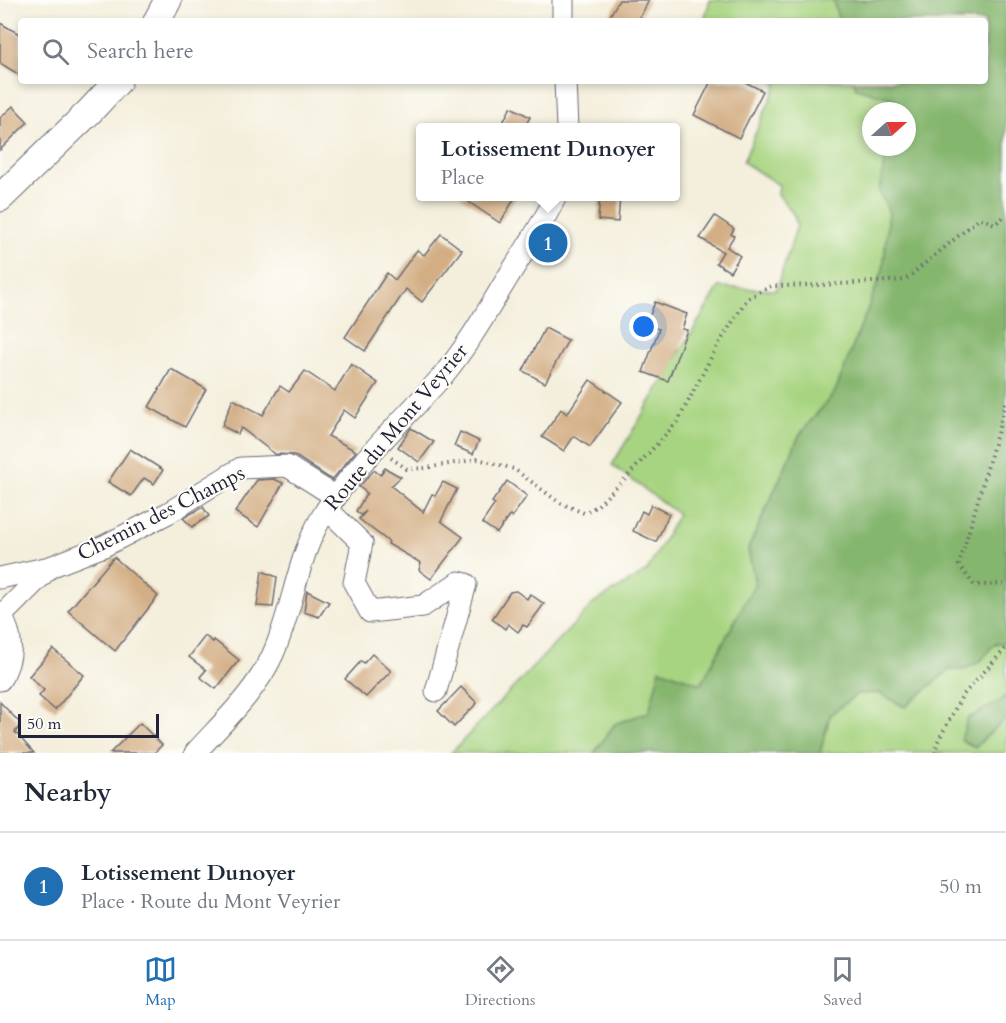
<!DOCTYPE html>
<meta charset="utf-8">
<style>
:root{--surface:#fff;--page:#f6f6f7;--text:#1f2937;--muted:#747a83;--line:#e0e1e3;--accent:#1f6fb2}
body{margin:0;font-family:Cardo,serif;background:var(--page);color:var(--text)}
.compass{position:absolute;left:862px;top:102px;width:54px;height:54px;border-radius:50%;background:var(--surface);box-shadow:0 3px 9px #0003;rotate:69deg}
.scale{position:absolute;left:18px;bottom:15px;width:141px;box-sizing:border-box;padding-left:6px;border:3px solid #22223b;border-top:0;font-size:16px;line-height:21px;white-space:nowrap;color:#22223b;-webkit-text-stroke:4px #fdfcf7;paint-order:stroke}
.you{position:absolute;left:644px;top:327px;width:21px;height:21px;margin:-15px;border:4px solid #fff;border-radius:50%;background:#1a73e8;box-shadow:0 0 0 9px #1a73e833}
.badge{display:grid;place-items:center;width:39px;height:39px;border-radius:50%;background:var(--accent);color:#fff;font-size:20px;font-weight:700}
.pin{position:absolute;translate:-50% -50%;border:3px solid #fff;box-shadow:0 2px 6px #0006}
.popup{position:absolute;left:416px;top:123px;width:264px;height:78px;box-sizing:border-box;display:grid;place-content:center;border-radius:6px;background:var(--surface);filter:drop-shadow(0 2px 4px #0005);font-size:20px;white-space:nowrap;color:var(--muted)}
.popup b{font-size:22px;color:var(--text)}
.popup::after{content:'';position:absolute;left:50%;top:100%;margin-left:-12px;border:12px solid transparent;border-top-color:var(--surface)}
.list{margin:0;padding:0;list-style:none}
h2{display:flex;justify-content:space-between;align-items:center;height:78px;margin:0;padding:0 24px;font-size:26px}
h2 small{font-size:20px;font-weight:400;color:var(--muted)}
.list li{display:grid;grid-template-columns:39px 1fr auto;gap:18px;align-items:center;box-sizing:border-box;height:108px;padding:0 24px;border-top:2px solid var(--line)}
.list b{display:block;font-size:22px;white-space:nowrap}
.list p{margin:0;font-size:20px;white-space:nowrap;color:var(--muted)}
.list em{font-size:20px;font-style:normal;color:var(--muted)}
.icon{flex:none;width:33px;height:33px;fill:none;stroke:currentColor;stroke-width:2;stroke-linecap:round;stroke-linejoin:round}
.map{position:relative;flex:none;width:1006px;height:753px;overflow:hidden}
.search{position:absolute;background:var(--surface);box-shadow:0 3px 9px #0003;left:18px;right:18px;top:18px;height:66px;display:flex;align-items:center;gap:15px;box-sizing:border-box;padding:0 21px;border-radius:6px;color:var(--muted);font-size:22px}
.sheet{height:186px;background:var(--surface)}
nav{display:flex;justify-content:space-around;align-items:center;box-sizing:border-box;height:84px;border-top:2px solid var(--line);background:var(--surface);font-size:16px;color:var(--muted)}
nav a{display:grid;justify-items:center;gap:3px}
nav .on{color:var(--accent)}
.map>svg:first-child{display:block}
.green{fill:#a7d480;stroke:#647b5e;stroke-width:1.5}
.forest{fill:#85b66e;stroke:#546c54;stroke-width:1.5}
.building{fill:#d3ae84}
.lines{fill:none;stroke-linecap:round;stroke-linejoin:round}
.minor-casing{stroke:#6c6a73;stroke-width:23}
.major-casing{stroke:#6c6a73;stroke-width:29}
.path{stroke:#6c6a73;stroke-width:4;stroke-dasharray:1.5 4.5;stroke-linecap:butt}
.minor{stroke:#fff;stroke-width:21}
.major{stroke:#fff;stroke-width:27}
.labels{text-anchor:middle;stroke-width:4.5;stroke-linejoin:round;paint-order:stroke}
.street-label{font-size:21px;fill:#22223b;stroke:#fdfcf7}
</style>
<div class="map">
<svg width="1006" height="753" viewBox="0 0 1006 753">
<rect width="100%" height="100%" fill="#fdfcf7"/>
<filter id="ink" filterUnits="userSpaceOnUse"><feTurbulence type="fractalNoise" baseFrequency=".0167" numOctaves="2"/><feDisplacementMap in="SourceGraphic" scale="12" xChannelSelector="R" yChannelSelector="G"/><feConvolveMatrix kernelMatrix="1 2 1 2 8 2 1 2 1" color-interpolation-filters="sRGB"/></filter>
<filter id="wash" filterUnits="userSpaceOnUse"><feTurbulence type="fractalNoise" baseFrequency=".008" numOctaves="4" result="noise"/><feDisplacementMap in="SourceGraphic" scale="24" xChannelSelector="R" yChannelSelector="G"/><feGaussianBlur stdDeviation="1.35" result="paint"/><feColorMatrix in="noise" values="0 0 0 0 0 0 0 0 0 0 0 0 0 0 0 0 0 1.4 0 .05"/><feComposite in="paint" operator="in"/></filter>
<g filter="url(#wash)">
<rect width="100%" height="100%" fill="#f4efdc"/>
<!-- green -->
<g class="green">
<path d="M710,0H833L839,21H704Z"/>
<path d="M772,81H854L856,88L895,99L893,111H871V147H887L879,191L889,212L883,270L835,392L800,434L748,549L755,583L701,685L649,712L615,724L594,753H451L594,603L647,571L678,514L612,465L719,287L776,290L797,226L794,215L778,194L779,185L743,162L777,84Z"/>
<path d="M1006,642V695L1000,701L967,719L976,747L1006,718V753H820L830,715L857,694L879,693L905,707L949,670H963L981,661L994,644Z"/>
</g>
<!-- forest -->
<g class="forest">
<path d="M833,0H1006V642L994,644L981,661L963,670H949L905,707L879,693L857,694L830,715L820,753H594L615,724L649,712L660,669L701,684L755,583L748,549L800,434L835,392L883,270L889,212L879,191L887,147H907V111H893L895,99L856,88L854,81H985V21H839Z"/>
<path d="M1006,695V718L975,747L961,740L967,719L1000,701Z"/>
</g>
<g id="blocks">
<!-- building -->
<g class="building">
<path d="M619,0H649L638,21H607Z"/>
<path d="M0,23L21,35V76L0,63Z"/>
<path d="M711,81H743L763,91L739,138L694,115Z"/>
<path d="M13,106L28,122L0,150V118Z"/>
<path d="M511,107L530,117L524,128H500Z"/>
<path d="M460,196H516L500,223Z"/>
<path d="M600,196H620L618,222L598,220Z"/>
<path d="M715,216L734,229L731,234L734,236L727,247L740,256L730,272L716,263L723,252L700,238Z"/>
<path d="M441,234L462,250L422,302L406,289L365,351L345,337L387,273L395,280L417,250L424,255Z"/>
<path d="M655,302L687,314L682,329L687,330L668,381L643,372L659,329L646,325Z"/>
<path d="M545,328L568,340L545,383L523,371Z"/>
<path d="M351,364L378,383L355,418L344,410L328,436L356,451L332,480L294,455L275,454L241,428L238,434L222,426L233,399L263,415L280,386L289,392L305,371L335,391Z"/>
<path d="M171,369L206,389L185,427L149,407Z"/>
<path d="M590,380L622,402L590,447L574,436L564,451L542,437L561,409L567,414Z"/>
<path d="M411,428L434,442L419,462L398,447Z"/>
<path d="M460,432L479,441L473,454L454,446Z"/>
<path d="M130,449L163,470L154,484L144,478L131,496L108,482Z"/>
<path d="M385,468L401,477L391,486L423,512L432,494L435,496L443,482L457,489L441,521L463,537L431,579L419,570L421,563L388,544L389,542L359,519L366,511L361,515L356,511L367,493L359,487L374,470L380,475Z"/>
<path d="M274,479L283,483L258,527L235,512L257,480Z"/>
<path d="M507,481L527,496L512,517L510,515L497,533L482,523L495,504L492,502Z"/>
<path d="M651,505L669,514L656,542L633,531L642,511L647,514Z"/>
<path d="M203,507L209,516L192,527L183,518Z"/>
<path d="M114,557L158,596L115,651L68,611Z"/>
<path d="M262,571L277,577L273,607L257,606Z"/>
<path d="M307,591L329,602L319,617L304,612Z"/>
<path d="M516,591L527,599L530,594L544,604L527,627L523,625L518,632L508,624L505,629L492,619L510,592Z"/>
<path d="M205,636L213,642L214,640L239,660L216,689L200,677L206,670L189,657Z"/>
<path d="M53,649L84,675L55,710L39,696L44,690L29,676Z"/>
<path d="M372,654L391,671L366,697L345,679L361,661L364,663Z"/>
<path d="M461,687L477,703L454,727L438,711Z"/>
<path d="M0,702L19,722V728L15,732L34,753H0Z"/>
<path d="M140,723L162,745L154,753H110Z"/>
</g>
</g>
</g>
<g filter="url(#ink)">
<use href="#blocks" fill-opacity="0" stroke="#6c6a73" stroke-width="1.5"/>
<g class="lines">
<defs>
<g id="minor">
<path d="M563,21V0"/>
<path d="M565,81L567,128"/>
<path d="M327,509L362,543L354,583L370,612L423,606L459,582L466,584L436,691"/>
<path d="M0,578L50,567L104,546L168,513L241,468L287,466L336,497"/>
<path d="M0,614C14,636 14,659 0,680"/>
<path d="M1,616L49,568"/>
<path d="M195,753C223,722 256,692 273,654C294,607 297,554 326,510C359,460 406,418 445,373C468,345 486,313 505,282C522,254 542,226 556,196"/>
</g>
<g id="major">
<path d="M157,21L168,0"/>
<path d="M0,198L89,112L118,81"/>
</g>
</defs>
<!-- minor casing -->
<use href="#minor" class="minor-casing"/>
<!-- major casing -->
<use href="#major" class="major-casing"/>
<!-- path -->
<g class="path">
<path d="M1006,403L959,565L974,585L1006,584"/>
<path d="M391,458L407,469L426,468L478,459L514,469L560,503L584,513L597,506L624,480L678,421L716,348L747,299L771,286L822,285L905,280L980,218L995,224L1006,215"/>
<path d="M935,753L937,743L962,696L1006,648"/>
</g>
<!-- minor -->
<use href="#minor" class="minor"/>
<!-- major -->
<use href="#major" class="major"/>
</g>
</g>
<g class="labels">
<!-- street labels -->
<g class="street-label">
<text transform="translate(396 427) rotate(-50)" y="7">Route du Mont Veyrier</text>
<text transform="translate(161 513) rotate(-27)" y="7">Chemin des Champs</text>
</g>
</g>
</svg>
<svg class="compass" viewBox="-18 -18 36 36"><path d="M0-13l5 13h-10z" fill="#e53935"/><path d="M0 13l5-13h-10z" fill="#747a83"/></svg>
<div class="scale">50 m</div>
<div class="you"></div>
<div class="pin badge" style="left:548px;top:243px">1</div>
<div class="popup"><b>Lotissement Dunoyer</b>Place</div>
<div class="search"><svg class="icon" aria-label="search" viewBox="0 0 24 24"><circle cx="10" cy="10" r="6"/><path d="M15 15l6 6"/></svg>Search here</div>
</div>
<section class="sheet">
<h2>Nearby<small></small></h2>
<ul class="list">
<li><span class="badge">1</span><div><b>Lotissement Dunoyer</b><p>Place · Route du Mont Veyrier</p></div><em>50 m</em></li>
</ul>
</section>
<nav>
<a class="on"><svg class="icon" aria-label="map" viewBox="0 0 24 24"><path d="M3 6l6-2 6 2 6-2v14l-6 2-6-2-6 2zM9 4v14M15 6v14"/></svg>Map</a>
<a><svg class="icon" aria-label="directions" viewBox="0 0 24 24"><path d="M12 3l9 9-9 9-9-9zM9 14v-3h6M13 9l2 2-2 2"/></svg>Directions</a>
<a><svg class="icon" aria-label="saved" viewBox="0 0 24 24"><path d="M7 4h10v16l-5-4-5 4z"/></svg>Saved</a>
</nav>
